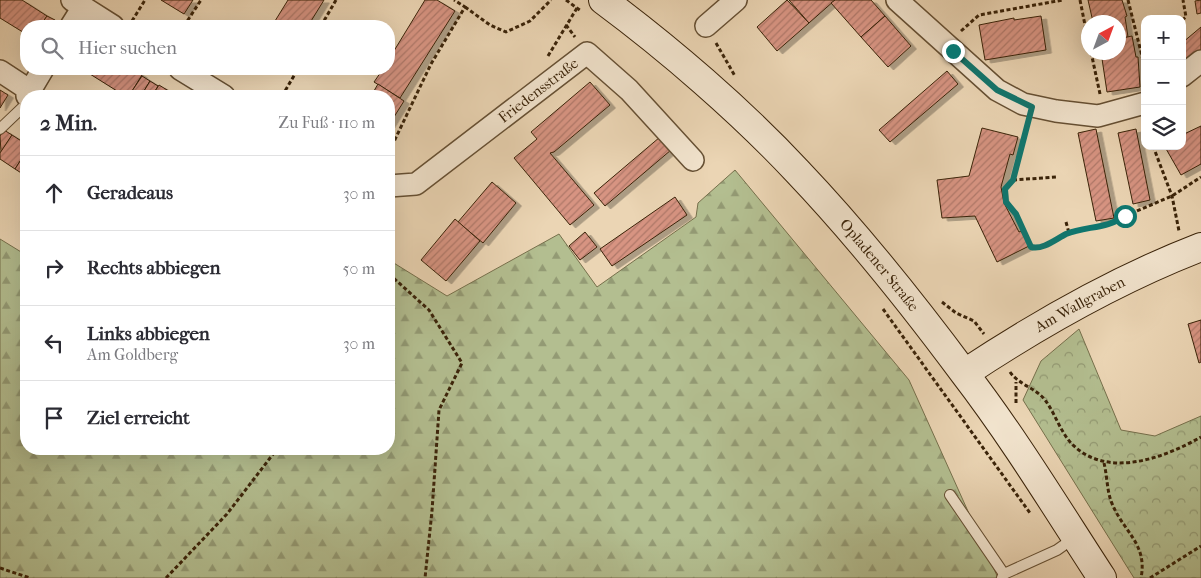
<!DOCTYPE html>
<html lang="de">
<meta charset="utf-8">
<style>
:root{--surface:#fff;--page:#f2f2f3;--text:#2b2b33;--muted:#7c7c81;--line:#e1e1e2}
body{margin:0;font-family:"IM FELL French Canon",serif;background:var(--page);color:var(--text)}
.controls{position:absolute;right:15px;top:15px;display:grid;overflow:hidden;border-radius:10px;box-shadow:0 5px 20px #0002}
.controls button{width:45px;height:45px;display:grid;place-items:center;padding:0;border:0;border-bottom:1px solid var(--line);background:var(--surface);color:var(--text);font:25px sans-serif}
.compass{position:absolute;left:1081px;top:15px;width:45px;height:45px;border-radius:50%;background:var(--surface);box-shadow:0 5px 20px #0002;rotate:41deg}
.stop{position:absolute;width:15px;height:15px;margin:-11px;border:4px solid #0f766e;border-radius:50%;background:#fff}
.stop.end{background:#0f766e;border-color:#fff;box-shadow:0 1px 5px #0008}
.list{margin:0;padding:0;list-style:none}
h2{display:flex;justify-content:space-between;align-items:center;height:65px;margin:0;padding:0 20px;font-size:21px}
h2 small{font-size:16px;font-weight:400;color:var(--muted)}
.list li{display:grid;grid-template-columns:32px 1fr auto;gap:15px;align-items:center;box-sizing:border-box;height:75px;padding:0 20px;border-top:1px solid var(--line)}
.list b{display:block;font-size:19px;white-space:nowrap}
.list p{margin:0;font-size:16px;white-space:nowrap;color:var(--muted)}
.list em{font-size:16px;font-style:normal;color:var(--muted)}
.icon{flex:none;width:28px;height:28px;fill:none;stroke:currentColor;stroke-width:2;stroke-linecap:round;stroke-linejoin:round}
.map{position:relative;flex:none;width:1201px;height:578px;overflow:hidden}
.search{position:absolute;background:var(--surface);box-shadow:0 5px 20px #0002;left:20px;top:20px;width:375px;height:55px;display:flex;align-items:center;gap:12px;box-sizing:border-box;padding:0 18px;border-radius:20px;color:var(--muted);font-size:19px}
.panel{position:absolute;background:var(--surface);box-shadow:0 5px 20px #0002;left:20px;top:90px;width:375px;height:365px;border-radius:20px}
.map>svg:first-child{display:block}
.forest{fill:url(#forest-firs);stroke:#76704c}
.park{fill:url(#park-crowns);stroke:#76704c}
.building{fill:url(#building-hatch);stroke:#3a2309;filter:url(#shadow)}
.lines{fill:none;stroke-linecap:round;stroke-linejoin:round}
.service-casing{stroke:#665034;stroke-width:12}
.minor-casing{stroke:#665034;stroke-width:24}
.secondary-casing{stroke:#3a2309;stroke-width:30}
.path{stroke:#3a2309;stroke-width:3;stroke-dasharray:4 2.5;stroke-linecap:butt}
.service{stroke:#f2e4ce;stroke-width:10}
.minor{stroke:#f2e4ce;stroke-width:21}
.secondary{stroke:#f2e4ce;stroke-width:28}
.route{stroke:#0f766e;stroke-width:6}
.labels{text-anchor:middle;stroke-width:4;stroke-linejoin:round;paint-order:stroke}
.street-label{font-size:15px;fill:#3a2309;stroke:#f2e4ce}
</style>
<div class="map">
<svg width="1201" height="578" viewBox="0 0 1201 578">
<defs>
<pattern id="forest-firs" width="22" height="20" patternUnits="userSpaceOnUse" patternTransform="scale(1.25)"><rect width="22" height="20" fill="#b3be90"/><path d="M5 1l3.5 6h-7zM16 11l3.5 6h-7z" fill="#939a74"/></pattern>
<pattern id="park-crowns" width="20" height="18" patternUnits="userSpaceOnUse" patternTransform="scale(1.25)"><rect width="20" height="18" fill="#b3be90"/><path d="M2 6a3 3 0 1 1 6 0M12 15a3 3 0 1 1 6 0" fill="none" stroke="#939a74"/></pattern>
<pattern id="building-hatch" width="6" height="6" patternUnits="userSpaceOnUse" patternTransform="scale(1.25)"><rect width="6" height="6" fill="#d79482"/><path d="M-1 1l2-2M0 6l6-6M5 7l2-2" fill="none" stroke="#af7869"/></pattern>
<filter id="shadow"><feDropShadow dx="5.5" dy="3" stdDeviation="0" flood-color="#0004"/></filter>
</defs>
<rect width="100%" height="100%" fill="#ebd5b4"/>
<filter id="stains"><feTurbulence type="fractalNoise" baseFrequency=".004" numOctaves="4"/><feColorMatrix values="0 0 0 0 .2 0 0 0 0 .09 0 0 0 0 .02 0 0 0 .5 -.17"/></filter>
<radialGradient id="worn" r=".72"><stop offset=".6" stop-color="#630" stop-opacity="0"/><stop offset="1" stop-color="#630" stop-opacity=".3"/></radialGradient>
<!-- forest -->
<path class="forest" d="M735,170L909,380L998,578H0V239L26,255V449H389V260L447,296L559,234L597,287L696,217L698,203Z"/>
<!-- park -->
<path class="park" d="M1079,329L1121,430L1155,436L1201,416V578H1134L1023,400L1041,361Z"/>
<!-- building -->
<g class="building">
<path d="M0,0H22L47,16L40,26H26V34L0,18Z"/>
<path d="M161,0H193L184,14Z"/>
<path d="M288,0H324L308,26H284L275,21Z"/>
<path d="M425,0H437L455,11L400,98L374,82L383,69H389V59Z"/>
<path d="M787,0L809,23L777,51L757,27Z"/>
<path d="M789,0H835L809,23Z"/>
<path d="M835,0H871L885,16L861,37L831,3Z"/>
<path d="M1088,0H1122L1127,16L1125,17L1128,37L1118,39V22H1093Z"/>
<path d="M1201,0V13L1197,14L1195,1Z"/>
<path d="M47,16L55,20L51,26H40Z"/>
<path d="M885,16L911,46L888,67L861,37Z"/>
<path d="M1041,16L1046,50L985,60L979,25L1014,18V20Z"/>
<path d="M1201,27V51L1182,67V43Z"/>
<path d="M1132,36L1136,57H1138L1140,87L1107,92L1101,52H1118V39Z"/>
<path d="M82,69H132L142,75L129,96H125Z"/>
<path d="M947,71L958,84L890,142L879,130Z"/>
<path d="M142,76L150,81L141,96H135L130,94Z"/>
<path d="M150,81L158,86L152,96H141Z"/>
<path d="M590,82L610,105L554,152L550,153L594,205L570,225L514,158L537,139L531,132Z"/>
<path d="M378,84L404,101L389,125V96H371Z"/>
<path d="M159,85L172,93L170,96H152Z"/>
<path d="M0,90L8,95L0,108Z"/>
<path d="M1201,126V164L1181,175L1165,147L1182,146V135Z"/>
<path d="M982,128L1018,137L1013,155L1010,154L1001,187L1004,203L1019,232L1021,231L1029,246L997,262L975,216L942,218L937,180L969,176Z"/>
<path d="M1096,129L1114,218L1096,221L1078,133Z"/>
<path d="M1136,129L1150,200L1133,204L1118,133Z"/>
<path d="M4,130L12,135L1,152L0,136Z"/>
<path d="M12,135L26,144V152L15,169L0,159V153Z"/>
<path d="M660,137L671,150L605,206L594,193Z"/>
<path d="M26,152V176L15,169Z"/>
<path d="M492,182L516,203L483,243L458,222Z"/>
<path d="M675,197L687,215L612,266L600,249Z"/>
<path d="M455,219L480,241L446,281L421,260Z"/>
<path d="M585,232L597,247L580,260L569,246Z"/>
<path d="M1201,320V362L1199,363L1188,324Z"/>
</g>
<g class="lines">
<defs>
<g id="service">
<path d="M0,129L23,107"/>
<path d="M950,495L1004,574"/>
<path d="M1002,578L1004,574L1057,550L1074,538"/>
</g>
<g id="minor">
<path d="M72,0L113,26"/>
<path d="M897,0L997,90L1023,104L1056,111L1098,116L1145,103"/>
<path d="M71,26L83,7"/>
<path d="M706,26L736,0"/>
<path d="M180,69L224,96"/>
<path d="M0,71L29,90"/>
<path d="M1182,76L1201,61"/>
<path d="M27,96L43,69"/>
<path id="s1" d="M389,186L416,184L587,53L629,90L693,160"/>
</g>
<g id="secondary">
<path id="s2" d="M603,0C669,49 741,111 797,171C857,234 912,303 964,373C1014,438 1057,509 1102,578"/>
<path id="s3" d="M965,373C1039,324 1118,279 1201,247"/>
</g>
</defs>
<!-- service casing -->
<use href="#service" class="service-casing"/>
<!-- minor casing -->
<use href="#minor" class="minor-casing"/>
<!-- secondary casing -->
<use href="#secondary" class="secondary-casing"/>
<!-- path -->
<g class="path">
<path d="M566,0L581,11"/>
<path d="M1080,0L1088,40"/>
<path d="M1128,0L1145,68"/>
<path d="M465,7L490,25L506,32L530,21L551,0"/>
<path d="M1182,20L1186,17L1183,0"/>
<path d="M132,21L145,0"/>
<path d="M566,25L575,37"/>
<path d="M184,26L201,0"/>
<path d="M321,26L336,0"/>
<path d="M961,31L979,15L1063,0"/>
<path d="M716,43L735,76"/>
<path d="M1091,52L1100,94"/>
<path d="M548,56L577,8"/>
<path d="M282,96L298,69"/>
<path d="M1027,124L1013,180L1005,189V202L1016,214L1031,247C1044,250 1056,238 1068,233C1088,226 1107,228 1125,216L1124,212"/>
<path d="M1153,146L1172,196L1179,231"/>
<path d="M389,152L431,64L465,7L454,0"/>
<path d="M1013,180L1057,177"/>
<path d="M1125,216L1172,196L1201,177"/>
<path d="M1066,222L1069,233"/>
<path d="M389,274L429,310L462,363L439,410L432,511L425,578"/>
<path d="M942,302L956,313L974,321L984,334"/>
<path d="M883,309L1030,513"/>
<path d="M1010,372C1019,385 1036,388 1045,400C1055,413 1060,431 1071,443C1106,480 1164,458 1201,437"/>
<path d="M1016,403V382"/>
<path d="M1104,463C1107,475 1107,490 1111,501C1122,531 1148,543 1141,578"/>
<path d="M0,568L30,578"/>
<path d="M166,578L227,514L277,449"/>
<path d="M1150,578L1201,546"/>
</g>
<!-- service -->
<use href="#service" class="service"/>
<!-- minor -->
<use href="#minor" class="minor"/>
<!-- secondary -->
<use href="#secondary" class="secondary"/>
</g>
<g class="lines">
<!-- route -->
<path class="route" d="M953,51L997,90L1032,107L1013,180L1005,189L1006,202L1016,214L1031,247C1043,250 1056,239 1066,234C1086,226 1107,229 1125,216"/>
</g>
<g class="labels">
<!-- street labels -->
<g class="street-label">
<text dy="5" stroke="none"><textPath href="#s1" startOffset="181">Friedensstraße</textPath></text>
<text dy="5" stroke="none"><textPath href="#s2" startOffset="384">Opladener Straße</textPath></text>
<text dy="5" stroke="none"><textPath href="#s3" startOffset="134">Am Wallgraben</textPath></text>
</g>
</g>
<rect width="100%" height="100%" filter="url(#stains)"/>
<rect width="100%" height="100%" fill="url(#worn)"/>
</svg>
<div class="controls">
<button>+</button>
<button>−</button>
<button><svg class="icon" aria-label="layers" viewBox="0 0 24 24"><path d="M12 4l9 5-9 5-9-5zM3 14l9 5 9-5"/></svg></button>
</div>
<svg class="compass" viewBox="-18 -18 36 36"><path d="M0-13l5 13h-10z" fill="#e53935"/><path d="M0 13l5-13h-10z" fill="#7c7c81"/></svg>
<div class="stop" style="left:1125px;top:216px"></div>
<div class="stop end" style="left:953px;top:51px"></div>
<div class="search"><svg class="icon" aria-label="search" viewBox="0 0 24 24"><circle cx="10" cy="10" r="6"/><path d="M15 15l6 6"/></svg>Hier suchen</div>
<section class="panel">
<h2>2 Min.<small>Zu Fuß · 110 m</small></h2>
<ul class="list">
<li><svg class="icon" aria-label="ahead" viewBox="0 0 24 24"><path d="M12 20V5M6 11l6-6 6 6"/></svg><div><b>Geradeaus</b></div><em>30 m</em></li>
<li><svg class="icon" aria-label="right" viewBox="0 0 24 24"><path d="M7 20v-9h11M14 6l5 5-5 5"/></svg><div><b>Rechts abbiegen</b></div><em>50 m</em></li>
<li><svg class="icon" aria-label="left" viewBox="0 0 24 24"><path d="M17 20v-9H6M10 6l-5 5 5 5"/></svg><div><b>Links abbiegen</b><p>Am Goldberg</p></div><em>30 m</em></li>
<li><svg class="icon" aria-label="arrive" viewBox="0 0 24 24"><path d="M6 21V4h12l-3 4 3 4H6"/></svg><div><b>Ziel erreicht</b></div></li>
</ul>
</section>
</div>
